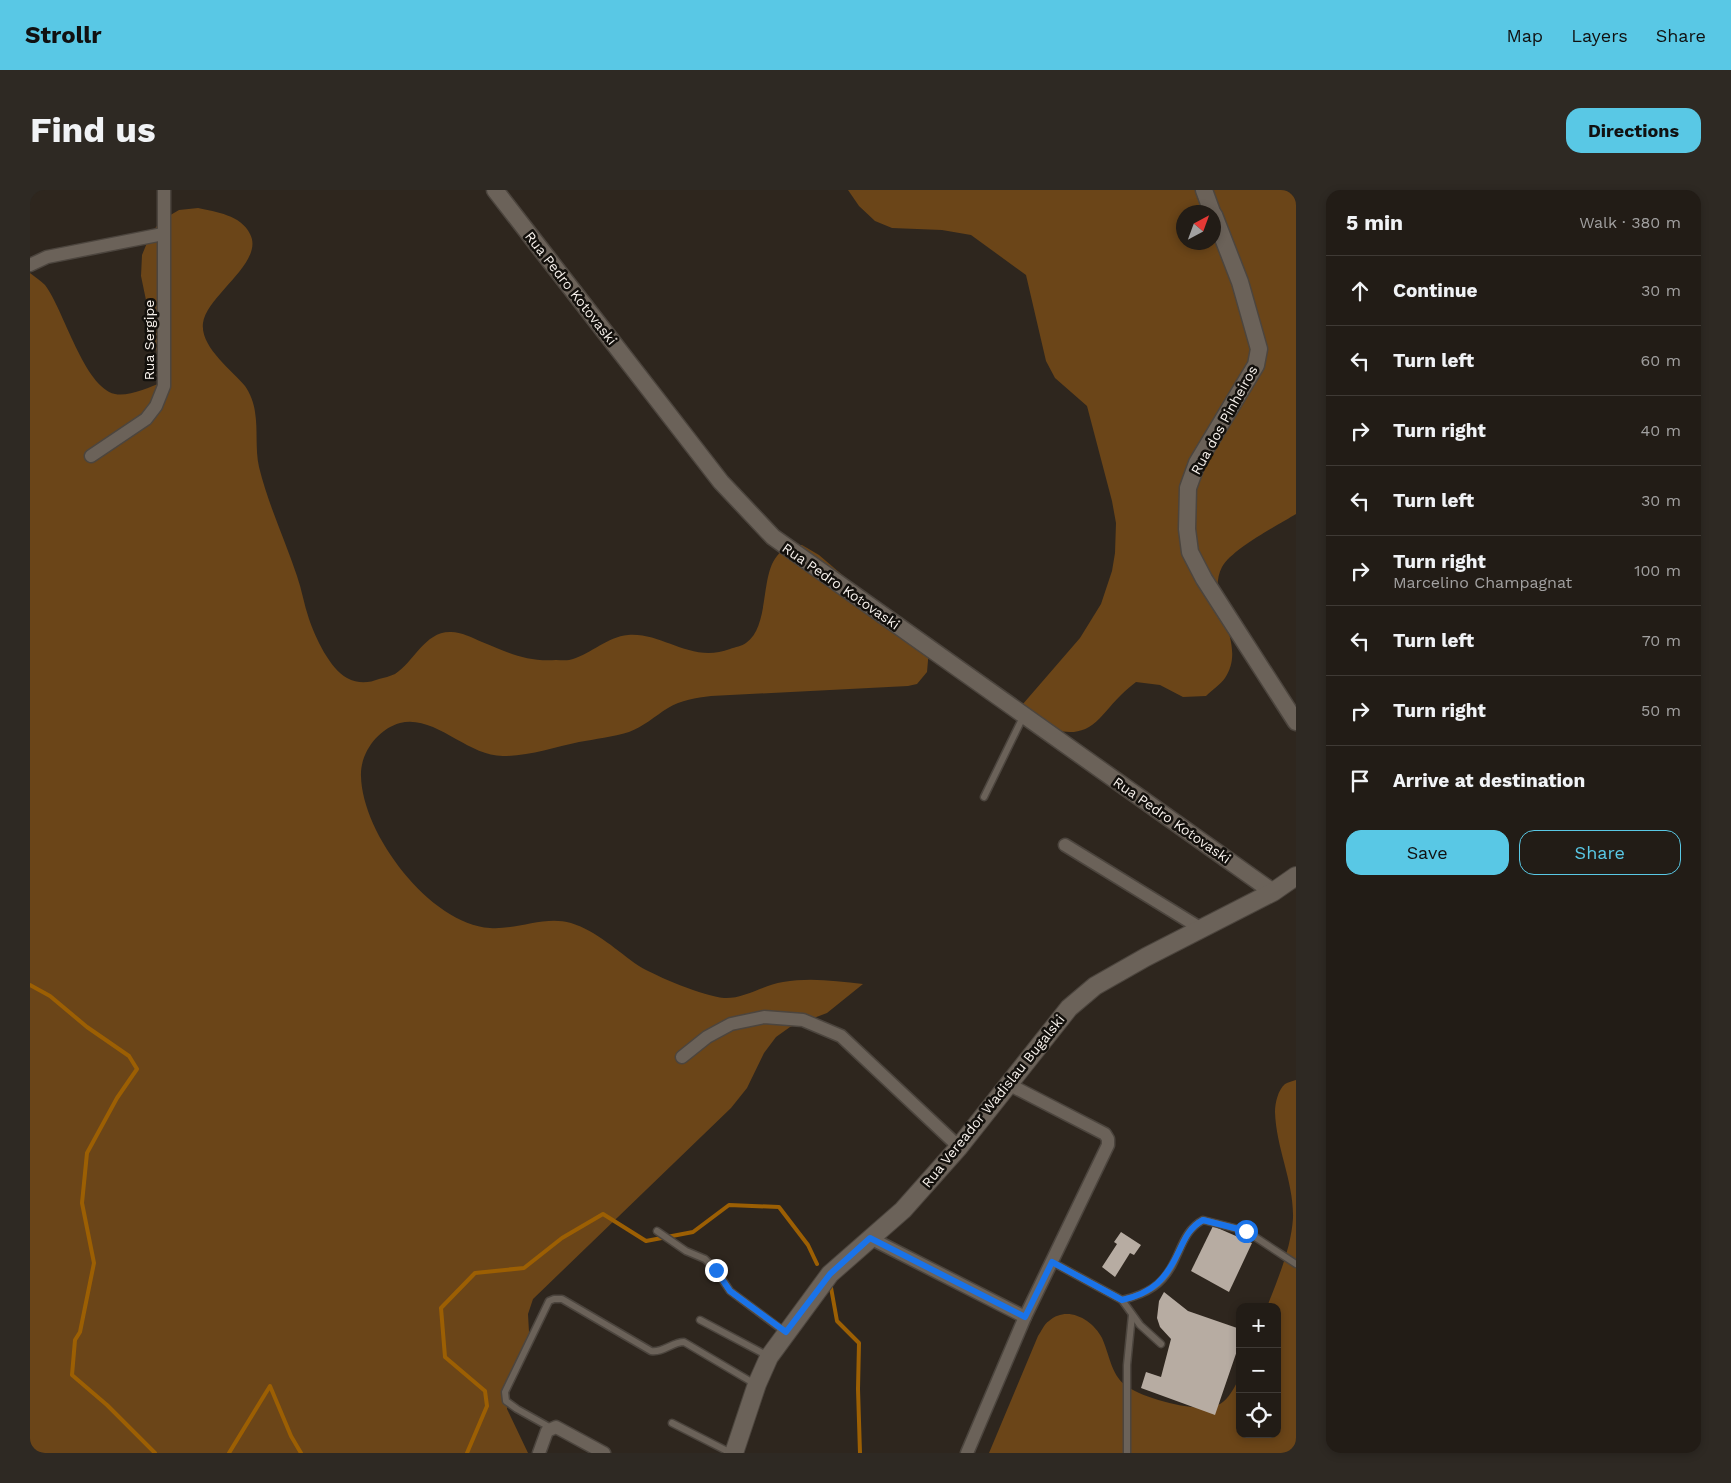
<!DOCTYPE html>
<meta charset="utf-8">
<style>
:root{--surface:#221c16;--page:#2e2923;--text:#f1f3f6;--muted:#a2a1a1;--line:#3f3a35;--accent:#59c8e5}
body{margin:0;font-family:"Work Sans",sans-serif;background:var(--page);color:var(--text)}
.controls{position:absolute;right:15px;bottom:15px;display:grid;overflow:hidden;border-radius:10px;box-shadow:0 2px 8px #0003}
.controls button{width:45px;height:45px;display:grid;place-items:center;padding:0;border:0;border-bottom:1px solid var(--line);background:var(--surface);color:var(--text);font:25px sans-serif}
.compass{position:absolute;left:1146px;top:15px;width:45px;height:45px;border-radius:50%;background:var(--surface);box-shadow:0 2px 8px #0003;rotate:41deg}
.stop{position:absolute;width:15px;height:15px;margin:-11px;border:4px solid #1a73e8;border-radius:50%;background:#fff}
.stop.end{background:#1a73e8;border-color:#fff;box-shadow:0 1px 5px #0008}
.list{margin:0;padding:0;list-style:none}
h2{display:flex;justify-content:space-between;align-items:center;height:65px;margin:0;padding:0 20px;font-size:21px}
h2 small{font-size:16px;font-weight:400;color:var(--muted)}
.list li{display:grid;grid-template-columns:32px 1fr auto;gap:15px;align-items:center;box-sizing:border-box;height:70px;padding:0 20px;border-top:1px solid var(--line)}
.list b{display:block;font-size:19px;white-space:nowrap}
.list p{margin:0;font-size:16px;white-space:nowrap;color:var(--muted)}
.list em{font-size:16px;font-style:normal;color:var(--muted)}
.actions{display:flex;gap:10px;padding:15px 20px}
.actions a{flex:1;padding:11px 0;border:1px solid var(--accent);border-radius:15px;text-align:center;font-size:18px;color:var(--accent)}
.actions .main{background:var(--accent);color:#111}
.icon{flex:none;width:28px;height:28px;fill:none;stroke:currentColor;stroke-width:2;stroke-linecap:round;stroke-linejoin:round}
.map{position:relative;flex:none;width:1266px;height:1263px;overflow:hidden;border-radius:15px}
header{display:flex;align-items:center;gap:30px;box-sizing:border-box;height:70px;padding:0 25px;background:var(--accent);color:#111}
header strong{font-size:24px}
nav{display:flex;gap:28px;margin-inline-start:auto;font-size:18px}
.intro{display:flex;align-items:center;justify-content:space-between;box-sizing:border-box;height:120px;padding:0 30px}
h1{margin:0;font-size:35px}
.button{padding:12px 22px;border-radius:15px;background:var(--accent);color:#111;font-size:18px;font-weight:700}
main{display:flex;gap:30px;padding:0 30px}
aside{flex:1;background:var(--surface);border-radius:15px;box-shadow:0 2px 8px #0003}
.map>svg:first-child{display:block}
.green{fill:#6b4518;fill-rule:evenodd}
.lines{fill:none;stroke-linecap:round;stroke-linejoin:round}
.stream{stroke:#9c5f03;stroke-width:4}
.building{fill:#b7aca2}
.service-casing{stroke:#4c453e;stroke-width:9}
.minor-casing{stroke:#4c453e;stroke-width:15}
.tertiary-casing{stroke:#4c453e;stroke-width:19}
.secondary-casing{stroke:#4c453e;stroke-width:20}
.service{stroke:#6b6259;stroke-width:6}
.minor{stroke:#6b6259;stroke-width:12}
.tertiary{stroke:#6b6259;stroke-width:16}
.secondary{stroke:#6b6259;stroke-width:18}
.route{stroke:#1a73e8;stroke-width:6}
.labels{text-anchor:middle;stroke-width:5;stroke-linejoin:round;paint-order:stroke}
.street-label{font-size:14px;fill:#f6f0eb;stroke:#13100c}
</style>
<header>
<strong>Strollr</strong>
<nav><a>Map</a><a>Layers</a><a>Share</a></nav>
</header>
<div class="intro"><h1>Find us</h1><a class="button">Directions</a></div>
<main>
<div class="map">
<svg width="1266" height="1263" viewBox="0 0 1266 1263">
<rect width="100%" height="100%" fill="#2e261e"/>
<!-- green -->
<g class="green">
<path d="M818,0H1266V324C1248,335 1202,359 1192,377C1174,412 1219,452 1195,488C1191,494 1182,500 1176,506L1153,507L1130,495L1106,492C1090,504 1083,514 1070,528C1044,556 1014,536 986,522L1050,448L1071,414L1082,381L1085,363L1086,333L1082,311L1057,216L1025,188L1016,171L996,85L941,45L912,40L862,38L845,31L829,16ZM1154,22H1184V52H1154Z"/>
<path d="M168,18C186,22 211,25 220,44C235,72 177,105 173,133C170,157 202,180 215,196C220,203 224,213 225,222C228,240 225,258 229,277C238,314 255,350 267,386C272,400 274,415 279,429C285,447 300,479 317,488C328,494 339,493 349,489C354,488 360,486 365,484C384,472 395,441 421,442C431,442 443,448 452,452C479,463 497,472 526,470C532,470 538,471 543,469C562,463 577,447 598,445C633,442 661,474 700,459C705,457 712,456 716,453C740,436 730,386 747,366C750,362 755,358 759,355H772L789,365L899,459L897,482L887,494L878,496L681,506C666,508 651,510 638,518C625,526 613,537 599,542C583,547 565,549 549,552C525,557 499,566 474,566C438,567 405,524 370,533C348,539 330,563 331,586C332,644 400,734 460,738C487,740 515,725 541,733C567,741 587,761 609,776C627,787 674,806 694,808C714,809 733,795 753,792C780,787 806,791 833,794L797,823L760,837L746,847L734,863L717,898L701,918L503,1109L498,1124L500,1160L486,1181L477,1205V1219L498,1263H0V83C5,87 11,91 15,95C34,120 54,197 85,204C98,207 120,197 133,192L111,86L112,65L121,43L132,30L149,20Z"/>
<path d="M1266,890V1263H959L1008,1146C1011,1142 1014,1134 1019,1131C1037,1115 1062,1129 1072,1148C1079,1163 1081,1184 1095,1195C1111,1208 1171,1225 1190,1214C1199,1209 1205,1196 1210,1187V1244H1247V1117H1237C1248,1088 1261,1059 1263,1028C1264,992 1246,958 1245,922C1245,913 1248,900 1255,894C1258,892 1263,891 1266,890Z"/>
</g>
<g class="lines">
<!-- stream -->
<g class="stream">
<path d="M0,795L20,806L57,837L99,866L107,879L87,908L57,963L52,1013L64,1073L50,1142L45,1150L42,1185L77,1215L125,1263"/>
<path d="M800,1092L807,1131L829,1153L828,1199L830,1263"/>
<path d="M199,1263L240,1196L261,1246L271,1263"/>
<path d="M437,1263L457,1216L455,1201L415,1167L411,1118L445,1083L494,1078L532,1048L573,1024L616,1051L663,1042L699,1015L749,1017L778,1055L787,1074"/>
</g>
</g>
<!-- building -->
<g class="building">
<path d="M1183,1036L1222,1053L1199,1102L1161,1081Z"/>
<path d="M1091,1042L1111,1055L1104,1065L1100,1063L1085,1087L1072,1077L1087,1054L1084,1052Z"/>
<path d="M1134,1102L1158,1121L1210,1139V1152L1185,1225L1111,1198L1116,1182L1131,1187L1141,1149L1130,1137L1127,1128L1129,1111Z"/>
</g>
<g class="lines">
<defs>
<g id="service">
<path d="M954,607L993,527"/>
<path d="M627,1041L656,1061L675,1069L686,1080L700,1101L755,1142"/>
<path d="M1022,1072L1092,1110C1117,1104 1133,1095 1144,1072C1152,1056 1156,1039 1173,1030L1216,1041L1266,1074"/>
<path d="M1092,1110L1110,1135L1131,1154"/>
<path d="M670,1130L738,1166"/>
<path d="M642,1233L701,1263"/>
<path d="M521,1238L487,1219L476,1211L475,1202L519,1111L524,1109H532L621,1161C633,1163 642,1152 654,1152L725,1194"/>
<path d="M1097,1263V1175L1102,1125"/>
</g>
<g id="minor">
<path d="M0,75L17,67L133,44"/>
<path d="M61,266L116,229L126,216L134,196V0"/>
<path d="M1035,655L1170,738"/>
<path d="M652,867L677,847L701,834L734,827L773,830L811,846L929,957"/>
<path d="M840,1048L995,1127"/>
<path d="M509,1263L517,1241L526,1237L574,1263"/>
<path d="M937,1263L995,1127L1078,955V949L1075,944L978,894"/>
</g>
<g id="tertiary">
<path d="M465,0L691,292L743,347L1243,702"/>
<path d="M1174,0L1182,22"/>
<path d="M1184,25L1210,92L1229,159L1226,175L1167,273L1158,298L1157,339L1160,362L1174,389L1266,532"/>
</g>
<path id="secondary" d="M704,1263L727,1194L739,1167L800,1084L873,1020L929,957L1039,818L1065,796L1116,767L1243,702L1266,686"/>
</defs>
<!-- service casing -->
<use href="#service" class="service-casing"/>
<!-- minor casing -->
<use href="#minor" class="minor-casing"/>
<!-- tertiary casing -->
<use href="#tertiary" class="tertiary-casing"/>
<!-- secondary casing -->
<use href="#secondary" class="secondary-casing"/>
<!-- service -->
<use href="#service" class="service"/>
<!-- minor -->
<use href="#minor" class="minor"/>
<!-- tertiary -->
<use href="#tertiary" class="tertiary"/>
<!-- secondary -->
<use href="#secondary" class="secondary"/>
</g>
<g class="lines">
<!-- route -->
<path class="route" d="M686,1080L700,1101L756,1142L800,1084L840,1048L995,1127L1022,1072L1092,1110C1123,1103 1136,1089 1149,1061C1155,1048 1160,1037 1173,1030L1216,1041"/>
</g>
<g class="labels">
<!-- street labels -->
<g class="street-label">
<text transform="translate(541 98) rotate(52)" y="5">Rua Pedro Kotovaski</text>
<text transform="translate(119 150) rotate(-90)" y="5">Rua Sergipe</text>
<text transform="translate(1194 230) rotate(-61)" y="5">Rua dos Pinheiros</text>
<text transform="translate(811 396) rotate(35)" y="5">Rua Pedro Kotovaski</text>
<text transform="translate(1142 630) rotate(35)" y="5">Rua Pedro Kotovaski</text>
<text transform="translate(963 911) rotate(-51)" y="5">Rua Vereador Wadislau Bugalski</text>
</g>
</g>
</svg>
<div class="controls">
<button>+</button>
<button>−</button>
<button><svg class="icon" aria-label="locate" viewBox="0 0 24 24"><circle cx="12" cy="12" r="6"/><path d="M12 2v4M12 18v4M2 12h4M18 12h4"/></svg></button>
</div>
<svg class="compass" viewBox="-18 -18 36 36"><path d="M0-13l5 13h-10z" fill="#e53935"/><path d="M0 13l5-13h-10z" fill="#a2a1a1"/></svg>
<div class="stop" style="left:1216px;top:1041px"></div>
<div class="stop end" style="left:686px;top:1080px"></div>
</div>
<aside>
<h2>5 min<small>Walk · 380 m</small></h2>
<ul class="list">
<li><svg class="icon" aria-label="ahead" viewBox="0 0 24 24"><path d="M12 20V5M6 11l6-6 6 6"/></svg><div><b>Continue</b></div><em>30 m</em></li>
<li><svg class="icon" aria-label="left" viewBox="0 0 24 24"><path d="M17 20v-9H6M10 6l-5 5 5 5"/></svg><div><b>Turn left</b></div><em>60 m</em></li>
<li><svg class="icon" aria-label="right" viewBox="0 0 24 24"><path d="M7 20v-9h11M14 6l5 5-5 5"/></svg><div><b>Turn right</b></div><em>40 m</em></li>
<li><svg class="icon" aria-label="left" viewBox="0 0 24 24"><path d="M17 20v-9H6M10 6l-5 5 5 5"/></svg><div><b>Turn left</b></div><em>30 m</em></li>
<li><svg class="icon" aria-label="right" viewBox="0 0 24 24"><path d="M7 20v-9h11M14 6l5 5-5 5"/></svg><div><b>Turn right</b><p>Marcelino Champagnat</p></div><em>100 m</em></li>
<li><svg class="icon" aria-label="left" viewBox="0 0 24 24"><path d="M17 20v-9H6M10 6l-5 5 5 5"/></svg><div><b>Turn left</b></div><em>70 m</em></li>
<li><svg class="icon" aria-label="right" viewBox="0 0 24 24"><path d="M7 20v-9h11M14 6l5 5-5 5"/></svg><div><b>Turn right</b></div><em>50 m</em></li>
<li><svg class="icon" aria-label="arrive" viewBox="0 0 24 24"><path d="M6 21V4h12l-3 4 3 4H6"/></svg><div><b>Arrive at destination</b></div></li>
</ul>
<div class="actions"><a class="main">Save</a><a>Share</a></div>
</aside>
</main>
